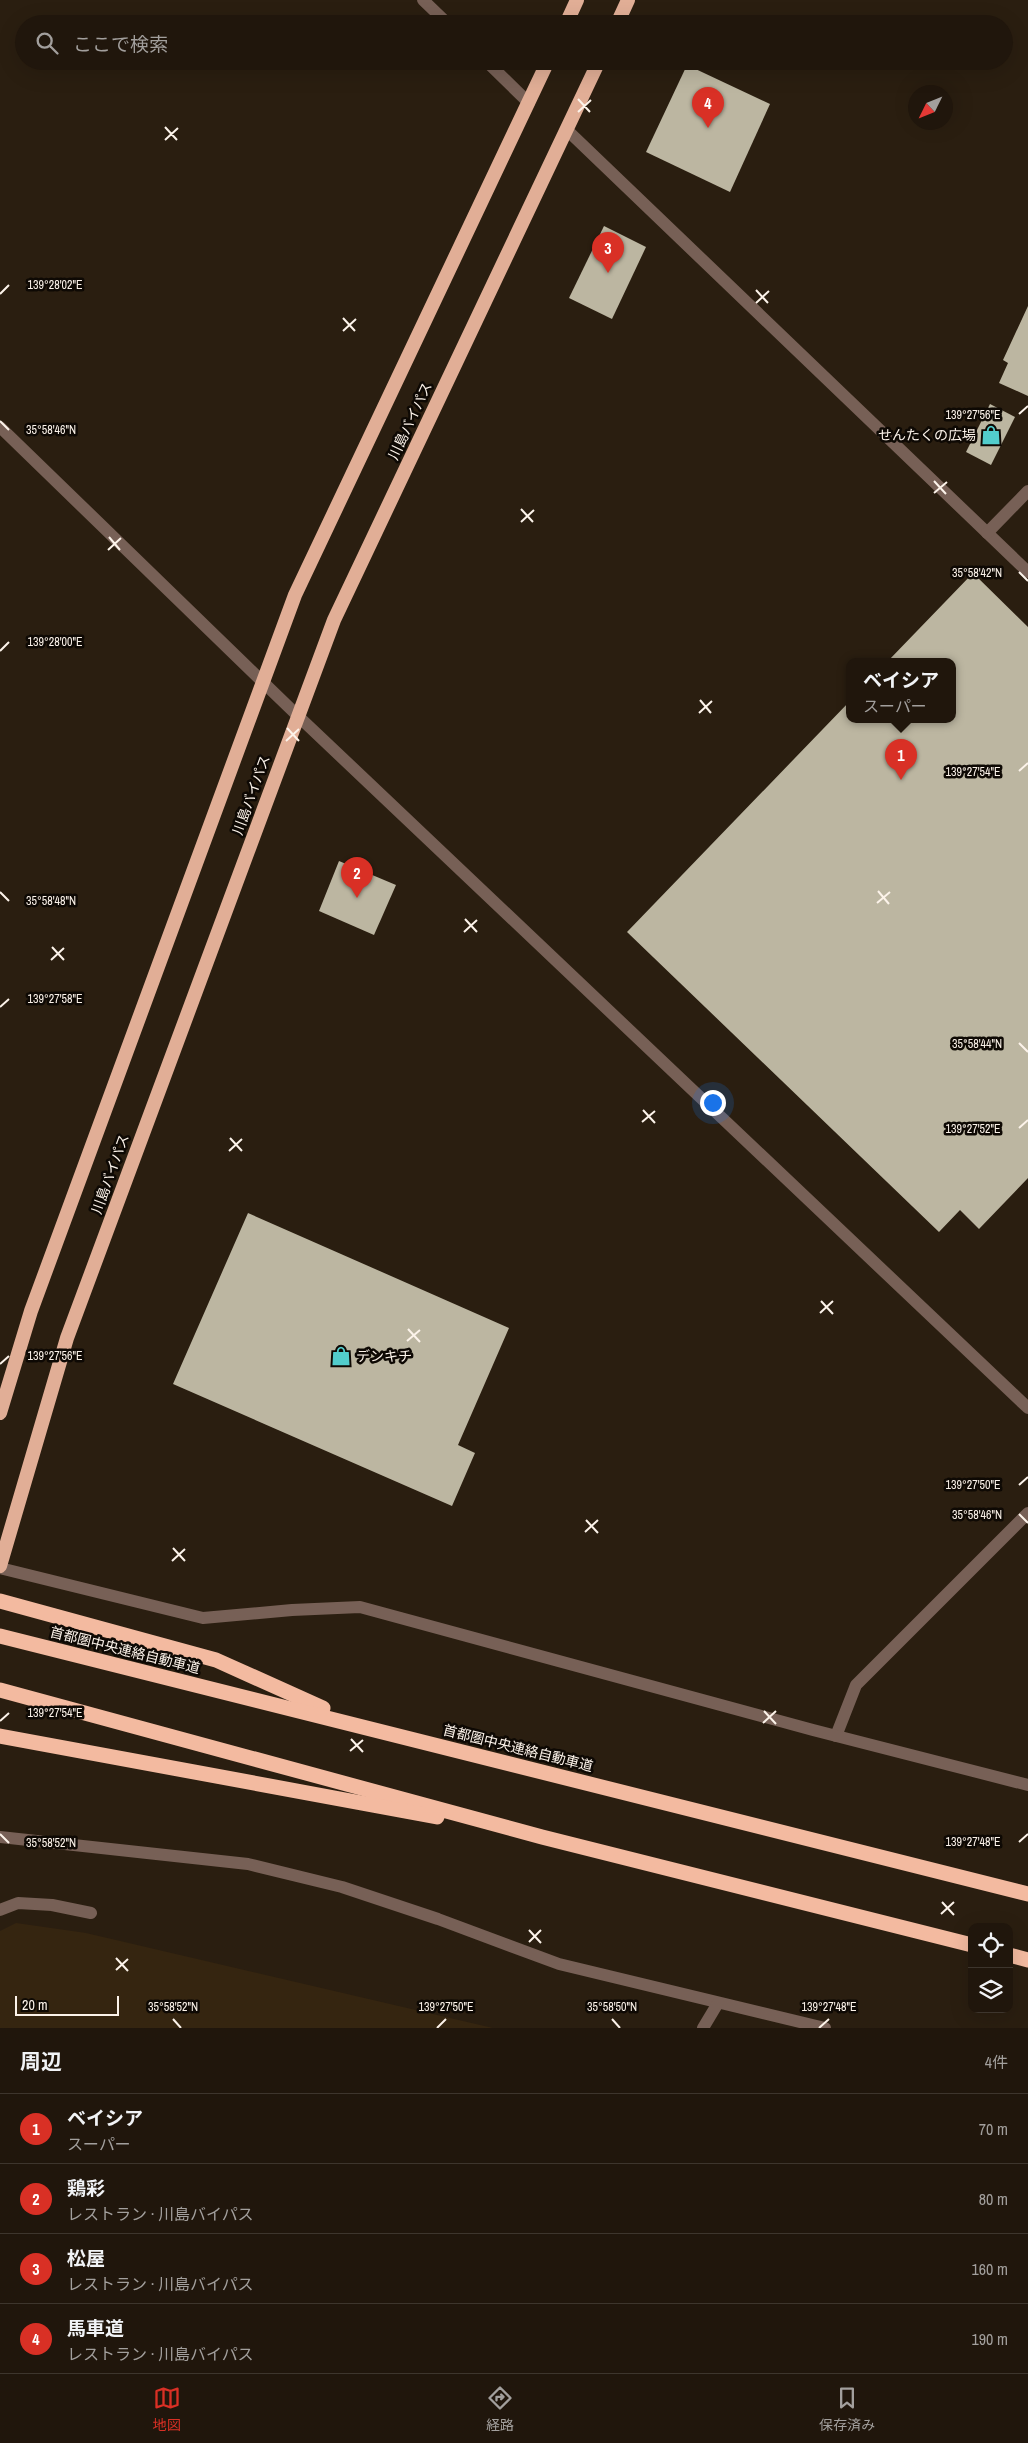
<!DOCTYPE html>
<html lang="ja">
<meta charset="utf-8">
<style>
:root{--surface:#20160c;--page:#281f15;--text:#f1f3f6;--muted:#a29f9d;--line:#3d352d;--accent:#d93025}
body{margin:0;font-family:"Archivo Narrow","Noto Sans JP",sans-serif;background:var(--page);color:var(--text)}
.controls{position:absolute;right:15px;bottom:15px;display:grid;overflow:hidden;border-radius:10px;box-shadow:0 5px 20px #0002}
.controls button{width:45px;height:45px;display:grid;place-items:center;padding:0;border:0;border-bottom:1px solid var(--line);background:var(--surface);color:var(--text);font:25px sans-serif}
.compass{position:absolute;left:908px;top:85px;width:45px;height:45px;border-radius:50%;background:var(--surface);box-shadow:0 5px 20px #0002;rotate:227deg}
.scale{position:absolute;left:15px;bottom:12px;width:104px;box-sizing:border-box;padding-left:5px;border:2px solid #fcf3ea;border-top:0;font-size:14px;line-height:18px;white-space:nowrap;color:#fcf3ea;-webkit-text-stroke:4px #0e0904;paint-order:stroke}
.you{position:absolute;left:712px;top:1102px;width:18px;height:18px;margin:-12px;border:4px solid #fff;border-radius:50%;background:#1a73e8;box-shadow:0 0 0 8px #1a73e833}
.badge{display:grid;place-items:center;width:32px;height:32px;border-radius:50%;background:var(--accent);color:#fff;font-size:16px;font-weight:700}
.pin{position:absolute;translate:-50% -41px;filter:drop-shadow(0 1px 2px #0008)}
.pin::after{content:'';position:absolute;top:26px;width:18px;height:15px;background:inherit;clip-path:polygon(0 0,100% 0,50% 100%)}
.popup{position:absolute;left:846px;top:658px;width:110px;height:65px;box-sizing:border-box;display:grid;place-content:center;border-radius:10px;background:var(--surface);filter:drop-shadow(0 1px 4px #0005);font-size:16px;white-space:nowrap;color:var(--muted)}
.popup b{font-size:19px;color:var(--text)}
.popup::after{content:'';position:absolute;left:50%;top:100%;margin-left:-10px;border:10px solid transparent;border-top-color:var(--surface)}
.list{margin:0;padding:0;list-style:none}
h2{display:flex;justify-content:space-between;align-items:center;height:65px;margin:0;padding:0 20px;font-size:21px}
h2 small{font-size:16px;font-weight:400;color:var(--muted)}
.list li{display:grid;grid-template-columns:32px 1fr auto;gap:15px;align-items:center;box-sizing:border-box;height:70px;padding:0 20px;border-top:1px solid var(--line)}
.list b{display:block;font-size:19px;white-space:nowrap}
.list p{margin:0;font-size:16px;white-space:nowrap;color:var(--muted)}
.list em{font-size:16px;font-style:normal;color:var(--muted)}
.icon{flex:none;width:28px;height:28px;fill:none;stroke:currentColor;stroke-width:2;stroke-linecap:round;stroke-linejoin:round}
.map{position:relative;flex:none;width:1028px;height:2028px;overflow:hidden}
.search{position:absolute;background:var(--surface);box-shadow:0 5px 20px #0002;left:15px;right:15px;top:15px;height:55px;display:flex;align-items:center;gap:12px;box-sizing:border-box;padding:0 18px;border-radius:28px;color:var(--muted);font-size:19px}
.sheet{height:345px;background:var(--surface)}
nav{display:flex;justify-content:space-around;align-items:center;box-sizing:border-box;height:70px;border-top:1px solid var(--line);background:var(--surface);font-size:14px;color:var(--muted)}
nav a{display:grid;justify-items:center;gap:2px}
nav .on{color:var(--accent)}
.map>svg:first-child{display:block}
.built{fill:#352510}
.building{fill:#bcb6a1}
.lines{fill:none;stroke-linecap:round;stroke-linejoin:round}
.minor{stroke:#776056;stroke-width:12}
.tertiary{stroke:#776056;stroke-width:12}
.trunk{stroke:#e1ae96;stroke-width:14}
.motorway{stroke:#f3baa0;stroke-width:15}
.ticks{fill:none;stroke:#fcf3ea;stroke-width:2}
.labels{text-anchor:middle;stroke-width:5;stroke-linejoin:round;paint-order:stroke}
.street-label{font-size:14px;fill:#fcf3ea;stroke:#0e0904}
.poi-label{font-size:14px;fill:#fcf3ea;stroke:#0e0904;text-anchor:end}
.ticks-label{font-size:12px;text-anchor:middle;fill:#fcf3ea;stroke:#0e0904;stroke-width:5;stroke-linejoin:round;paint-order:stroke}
</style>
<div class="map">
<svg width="1028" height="2028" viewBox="0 0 1028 2028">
<rect width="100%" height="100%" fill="#2a1e10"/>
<!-- built -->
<path class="built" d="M16,1923L86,1933L493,2028H0V1931Z"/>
<!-- building -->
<g class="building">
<path d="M687,65L770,104L730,192L646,152Z"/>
<path d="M604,226L646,247L612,319L569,298Z"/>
<path d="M1028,306V396L999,383L1008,363L1003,360Z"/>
<path d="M990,404L1015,417L991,465L966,452Z"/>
<path d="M973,573L1028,627V1178L979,1229L960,1210L939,1232L627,932L850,701V719H952V661H888Z"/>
<path d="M339,861L396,885L374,935L319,911Z"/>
<path d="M248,1213L509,1328L458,1445L475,1453L452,1506L173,1384Z"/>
</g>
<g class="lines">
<!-- minor -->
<g class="minor">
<path d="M423,0L448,24"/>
<path d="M486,61L529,103"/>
<path d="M567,130L1028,572"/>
<path d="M0,427L298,716L1028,1408"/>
<path d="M987,533L1028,491"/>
<path d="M836,1736L856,1685L1028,1513"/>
</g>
<!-- tertiary -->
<g class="tertiary">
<path d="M0,1568L203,1618L292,1610L360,1607L813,1730L1028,1785"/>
<path d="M0,1837L248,1864L342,1887L438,1919L559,1964L825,2028"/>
<path d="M0,1910L18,1903L52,1905L91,1913"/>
<path d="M703,2028L718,2003"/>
</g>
<!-- trunk -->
<g class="trunk">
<path d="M566,24L577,0"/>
<path d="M617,24L628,0"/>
<path d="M0,1413L31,1311L295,595L548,61"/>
<path d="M0,1566L67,1338L334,620L599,61"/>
</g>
<!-- motorway -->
<g class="motorway">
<path d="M0,1601L216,1660L323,1708"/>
<path d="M0,1636L1028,1894"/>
<path d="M0,1690L542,1837L972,1945"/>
<path d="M0,1736L437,1817"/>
<path d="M1009,1955L1028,1960"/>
</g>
</g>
<!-- ticks -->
<path class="ticks" d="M578,99L590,112M578,112L591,100M165,127L177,140M165,140L178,128M756,290L768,303M0,294L9,285M756,303L769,291M343,318L355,331M343,331L356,319M1019,414L1028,406M0,421L9,430M934,481L946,494M934,493L947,482M521,509L533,522M521,522L534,510M109,537L120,550M108,550L121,538M1019,572L1028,581M0,651L9,642M700,700L711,713M699,713L712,701M287,728L299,741M286,741L299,729M1019,771L1028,763M878,891L889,904M0,892L9,901M877,903L890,892M465,919L477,932M464,932L477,920M52,947L64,960M51,960L64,948M0,1007L9,999M1019,1043L1028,1052M643,1110L655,1123M642,1122L655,1111M1019,1128L1028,1120M230,1138L242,1151M229,1151L242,1139M821,1301L833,1314M820,1313L833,1301M408,1329L420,1342M407,1341L420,1330M0,1364L9,1356M1019,1485L1028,1477M1019,1514L1028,1523M586,1520L598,1533M585,1532L598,1520M173,1548L185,1561M172,1561L185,1549M764,1711L776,1724M0,1721L9,1713M763,1723L776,1711M351,1739L363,1752M350,1751L363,1740M0,1834L9,1843M1019,1842L1028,1834M942,1902L954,1915M941,1914L954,1902M529,1930L541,1943M529,1942L541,1930M116,1958L128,1971M116,1970L128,1959M173,2019L181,2028M612,2019L620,2028M437,2028L446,2019M819,2028L829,2019"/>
<!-- icons -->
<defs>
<symbol id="shop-bare" viewBox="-9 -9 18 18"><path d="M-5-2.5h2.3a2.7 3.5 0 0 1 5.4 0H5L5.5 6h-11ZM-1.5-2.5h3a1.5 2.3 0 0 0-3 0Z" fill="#52cdcc" stroke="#0e0904" stroke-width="2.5" paint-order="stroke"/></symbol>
</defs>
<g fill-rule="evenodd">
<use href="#shop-bare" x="977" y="421" width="28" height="28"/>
<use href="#shop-bare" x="327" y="1342" width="28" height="28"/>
</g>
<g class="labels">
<!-- street labels -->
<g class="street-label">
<text transform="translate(410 421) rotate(-65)" y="5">川島バイパス</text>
<text transform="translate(251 795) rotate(-70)" y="5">川島バイパス</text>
<text transform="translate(110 1174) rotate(-70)" y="5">川島バイパス</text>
<text transform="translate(125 1650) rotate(14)" y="5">首都圏中央連絡自動車道</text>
<text transform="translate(518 1748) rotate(14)" y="5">首都圏中央連絡自動車道</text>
</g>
<!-- poi labels -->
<g class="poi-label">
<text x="976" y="440">せんたくの広場</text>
<text x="356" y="1361" text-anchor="start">デンキチ</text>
</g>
</g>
<g class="ticks-label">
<text x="55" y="289">139°28'02"E</text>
<text x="973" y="419">139°27'56"E</text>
<text x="51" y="434">35°58'46"N</text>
<text x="977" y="577">35°58'42"N</text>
<text x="55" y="646">139°28'00"E</text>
<text x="973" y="776">139°27'54"E</text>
<text x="51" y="905">35°58'48"N</text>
<text x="55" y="1003">139°27'58"E</text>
<text x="977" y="1048">35°58'44"N</text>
<text x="973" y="1133">139°27'52"E</text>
<text x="55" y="1360">139°27'56"E</text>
<text x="973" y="1489">139°27'50"E</text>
<text x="977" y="1519">35°58'46"N</text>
<text x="55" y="1717">139°27'54"E</text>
<text x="973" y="1846">139°27'48"E</text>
<text x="51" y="1847">35°58'52"N</text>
<text x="173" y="2011">35°58'52"N</text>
<text x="612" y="2011">35°58'50"N</text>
<text x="446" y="2011">139°27'50"E</text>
<text x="829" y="2011">139°27'48"E</text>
</g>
</svg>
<div class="controls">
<button><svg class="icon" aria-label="locate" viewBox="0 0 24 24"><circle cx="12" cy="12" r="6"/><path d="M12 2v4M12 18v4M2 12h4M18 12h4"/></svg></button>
<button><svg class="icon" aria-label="layers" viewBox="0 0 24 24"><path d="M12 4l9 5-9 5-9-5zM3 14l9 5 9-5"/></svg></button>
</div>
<svg class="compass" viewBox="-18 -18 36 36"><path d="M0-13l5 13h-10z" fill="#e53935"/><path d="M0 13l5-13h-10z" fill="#a29f9d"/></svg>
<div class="scale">20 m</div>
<div class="you"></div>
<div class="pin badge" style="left:901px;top:780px">1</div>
<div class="popup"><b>ベイシア</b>スーパー</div>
<div class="pin badge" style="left:357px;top:898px">2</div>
<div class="pin badge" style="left:608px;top:273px">3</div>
<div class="pin badge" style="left:708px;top:128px">4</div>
<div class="search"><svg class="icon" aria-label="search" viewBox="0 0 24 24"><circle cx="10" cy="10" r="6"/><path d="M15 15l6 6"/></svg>ここで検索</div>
</div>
<section class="sheet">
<h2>周辺<small>4件</small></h2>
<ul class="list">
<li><span class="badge">1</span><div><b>ベイシア</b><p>スーパー</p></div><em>70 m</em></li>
<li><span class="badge">2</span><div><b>鶏彩</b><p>レストラン · 川島バイパス</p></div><em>80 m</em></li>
<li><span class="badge">3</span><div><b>松屋</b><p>レストラン · 川島バイパス</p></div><em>160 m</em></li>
<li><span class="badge">4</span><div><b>馬車道</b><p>レストラン · 川島バイパス</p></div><em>190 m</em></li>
</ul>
</section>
<nav>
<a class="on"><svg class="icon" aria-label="map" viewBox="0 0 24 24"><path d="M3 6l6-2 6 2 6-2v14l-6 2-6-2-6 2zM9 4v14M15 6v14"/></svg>地図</a>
<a><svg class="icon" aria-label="directions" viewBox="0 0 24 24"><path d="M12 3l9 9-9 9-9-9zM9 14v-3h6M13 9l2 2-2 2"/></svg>経路</a>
<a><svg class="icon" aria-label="saved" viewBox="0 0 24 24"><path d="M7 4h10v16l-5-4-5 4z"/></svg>保存済み</a>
</nav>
